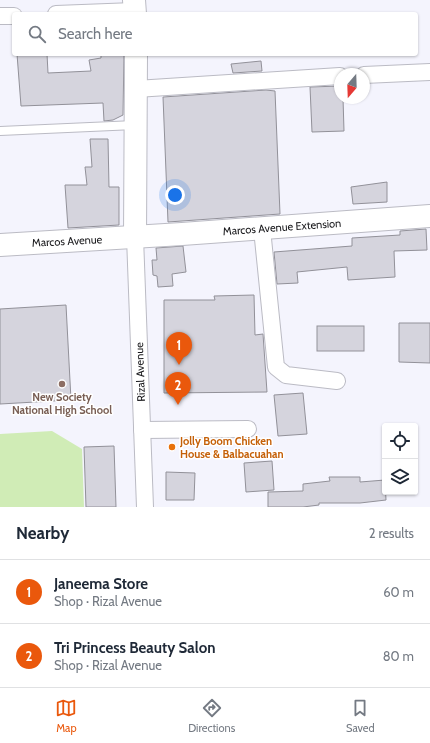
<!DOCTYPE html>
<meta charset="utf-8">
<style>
:root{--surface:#fff;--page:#f6f6f7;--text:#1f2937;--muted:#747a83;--line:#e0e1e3;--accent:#ea580c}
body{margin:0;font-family:Cabin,sans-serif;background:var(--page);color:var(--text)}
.controls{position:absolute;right:12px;bottom:12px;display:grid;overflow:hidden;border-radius:4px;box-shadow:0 1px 3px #0004}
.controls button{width:36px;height:36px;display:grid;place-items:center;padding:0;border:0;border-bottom:1px solid var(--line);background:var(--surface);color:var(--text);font:20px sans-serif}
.compass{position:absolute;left:334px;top:68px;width:36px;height:36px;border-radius:50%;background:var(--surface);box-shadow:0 1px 3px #0004;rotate:199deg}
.you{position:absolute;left:175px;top:195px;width:14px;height:14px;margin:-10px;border:3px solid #fff;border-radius:50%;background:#1a73e8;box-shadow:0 0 0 6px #1a73e833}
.badge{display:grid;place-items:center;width:26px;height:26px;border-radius:50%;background:var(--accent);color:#fff;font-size:13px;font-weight:700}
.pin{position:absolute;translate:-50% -33px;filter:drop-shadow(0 1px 2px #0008)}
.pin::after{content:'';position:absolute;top:21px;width:14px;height:12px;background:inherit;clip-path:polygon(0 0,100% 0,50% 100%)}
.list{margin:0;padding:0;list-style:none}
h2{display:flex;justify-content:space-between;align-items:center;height:52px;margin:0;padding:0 16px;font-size:17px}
h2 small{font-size:13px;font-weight:400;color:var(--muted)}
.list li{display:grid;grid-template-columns:26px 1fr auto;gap:12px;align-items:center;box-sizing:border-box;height:64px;padding:0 16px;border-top:1px solid var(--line)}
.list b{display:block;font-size:15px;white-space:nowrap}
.list p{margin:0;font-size:13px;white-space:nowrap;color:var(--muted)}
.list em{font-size:13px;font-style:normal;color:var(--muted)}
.icon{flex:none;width:22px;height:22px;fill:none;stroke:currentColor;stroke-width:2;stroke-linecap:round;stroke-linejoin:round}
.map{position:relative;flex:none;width:430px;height:507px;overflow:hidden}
.search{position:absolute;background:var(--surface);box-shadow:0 1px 3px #0004;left:12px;right:12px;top:12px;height:44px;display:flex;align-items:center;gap:10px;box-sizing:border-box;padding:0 14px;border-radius:4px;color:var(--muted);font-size:15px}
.sheet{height:180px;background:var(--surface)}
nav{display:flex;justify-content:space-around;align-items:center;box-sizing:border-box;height:56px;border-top:1px solid var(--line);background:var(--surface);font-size:11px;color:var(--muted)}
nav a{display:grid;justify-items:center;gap:2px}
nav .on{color:var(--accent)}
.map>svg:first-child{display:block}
.green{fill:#d0ecb6}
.building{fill:#d5d4dd;stroke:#929199}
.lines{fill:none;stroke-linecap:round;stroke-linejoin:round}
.lane-casing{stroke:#bbbbc4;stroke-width:10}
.street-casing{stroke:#bbbbc4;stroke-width:18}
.secondary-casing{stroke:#bbbbc4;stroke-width:24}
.lane{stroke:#fff;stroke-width:8}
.street{stroke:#fff;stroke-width:16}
.secondary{stroke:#fff;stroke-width:22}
.education-dot{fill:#8d6e63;stroke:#fff;stroke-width:1.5}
.food-dot{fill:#e8710a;stroke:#fff;stroke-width:1.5}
.labels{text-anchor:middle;stroke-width:3;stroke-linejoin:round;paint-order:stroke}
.street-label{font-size:11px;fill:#19191c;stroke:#fff}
.education-label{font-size:11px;font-weight:bold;fill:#785e54;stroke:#fff}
.food-label{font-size:11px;font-weight:bold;fill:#c56008;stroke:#fff;text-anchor:start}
</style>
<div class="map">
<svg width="430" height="507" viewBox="0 0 430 507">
<rect width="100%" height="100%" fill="#f4f4fd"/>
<!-- green -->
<path class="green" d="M52,431L82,449L84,507H0V434Z"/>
<!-- building -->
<g class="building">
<path d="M17,54H47L48,73L91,71L89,60L101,58V54H124L123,115L113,120L104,121L103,103L21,106Z"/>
<path d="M261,61L262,71L233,73L231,64Z"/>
<path d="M340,86V98H343L344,131L312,132L310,87Z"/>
<path d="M266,90L275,91L280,214L168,222L163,97Z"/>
<path d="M90,139H108L109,187H119V225L68,228L65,185H87L85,167H92Z"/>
<path d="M387,182V202L353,204L351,187Z"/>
<path d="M426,229L427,250L394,251L395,277L348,280L347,267L297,272L298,283L277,284L274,252L352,246V238L400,235V231Z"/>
<path d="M183,246L186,272L172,274L173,286L158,287L157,276L153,275L152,260H157L156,248Z"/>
<path d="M254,295L255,335L263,334L267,392L164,393V300H215L214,296Z"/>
<path d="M66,305L71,400L0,404V309Z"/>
<path d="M399,323H430V363L399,362Z"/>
<rect x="317" y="326" width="47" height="25"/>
<path d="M303,393L307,434L278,436L274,395Z"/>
<path d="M114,446L116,507H86L84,447Z"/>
<path d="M272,461L274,490L246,492L244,463Z"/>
<path d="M166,472L195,473L194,500H166Z"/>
<path d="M329,477H360V482L385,480L386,500L360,503H319V505L303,507H268V492L303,491V484L330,481Z"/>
</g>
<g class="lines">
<defs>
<path id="lane" d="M0,131L135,125"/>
<g id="street">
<path d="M56,14L134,11"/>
<path d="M0,16H14"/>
<path d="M364,75L430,72"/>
<path d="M136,89L340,76"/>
<path d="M262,229L276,367L286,375L337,381"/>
<path d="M135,237L145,507"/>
<path d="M142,430L248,429"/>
</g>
<g id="secondary">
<path d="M134,0L135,14"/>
<path d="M135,237L136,54"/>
<path d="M0,245L182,234L430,216"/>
</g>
</defs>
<!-- lane casing -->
<use href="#lane" class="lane-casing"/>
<!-- street casing -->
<use href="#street" class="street-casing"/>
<!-- secondary casing -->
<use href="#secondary" class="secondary-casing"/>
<!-- lane -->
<use href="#lane" class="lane"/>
<!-- street -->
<use href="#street" class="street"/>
<!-- secondary -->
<use href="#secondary" class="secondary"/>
</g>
<!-- markers -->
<circle class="education-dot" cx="62" cy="384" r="4"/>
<circle class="food-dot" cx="172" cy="447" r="4"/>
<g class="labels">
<!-- street labels -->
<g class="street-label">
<text transform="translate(282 227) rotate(-4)" y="4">Marcos Avenue Extension</text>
<text transform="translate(67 241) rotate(-3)" y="4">Marcos Avenue</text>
<text transform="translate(140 372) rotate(-92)" y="4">Rizal Avenue</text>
</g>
<!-- education labels -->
<g class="education-label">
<text x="62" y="401">New Society<tspan x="62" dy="13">National High School</tspan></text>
</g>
<!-- food labels -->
<g class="food-label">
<text x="180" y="445">Jolly Boom Chicken<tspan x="180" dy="13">House &amp; Balbacuahan</tspan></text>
</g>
</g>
</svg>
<div class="controls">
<button><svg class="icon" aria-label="locate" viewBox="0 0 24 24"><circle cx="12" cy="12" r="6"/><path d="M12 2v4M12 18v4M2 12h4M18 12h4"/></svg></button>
<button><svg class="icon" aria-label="layers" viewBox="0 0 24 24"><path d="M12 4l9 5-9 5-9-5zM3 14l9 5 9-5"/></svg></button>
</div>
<svg class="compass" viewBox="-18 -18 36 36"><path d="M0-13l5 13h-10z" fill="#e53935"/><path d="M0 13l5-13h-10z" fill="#747a83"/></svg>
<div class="you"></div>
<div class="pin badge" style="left:179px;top:365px">1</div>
<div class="pin badge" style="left:178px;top:405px">2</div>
<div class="search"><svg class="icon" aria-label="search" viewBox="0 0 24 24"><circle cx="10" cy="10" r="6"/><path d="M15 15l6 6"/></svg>Search here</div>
</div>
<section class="sheet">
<h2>Nearby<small>2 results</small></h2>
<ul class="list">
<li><span class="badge">1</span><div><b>Janeema Store</b><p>Shop · Rizal Avenue</p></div><em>60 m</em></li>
<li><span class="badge">2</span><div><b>Tri Princess Beauty Salon</b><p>Shop · Rizal Avenue</p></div><em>80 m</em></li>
</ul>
</section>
<nav>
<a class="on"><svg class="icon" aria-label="map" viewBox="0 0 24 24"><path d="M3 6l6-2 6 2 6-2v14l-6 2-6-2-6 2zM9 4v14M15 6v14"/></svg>Map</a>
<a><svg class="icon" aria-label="directions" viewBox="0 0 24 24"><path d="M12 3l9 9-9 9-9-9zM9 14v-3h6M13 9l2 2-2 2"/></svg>Directions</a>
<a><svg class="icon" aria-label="saved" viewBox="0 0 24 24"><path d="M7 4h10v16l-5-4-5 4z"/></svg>Saved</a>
</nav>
